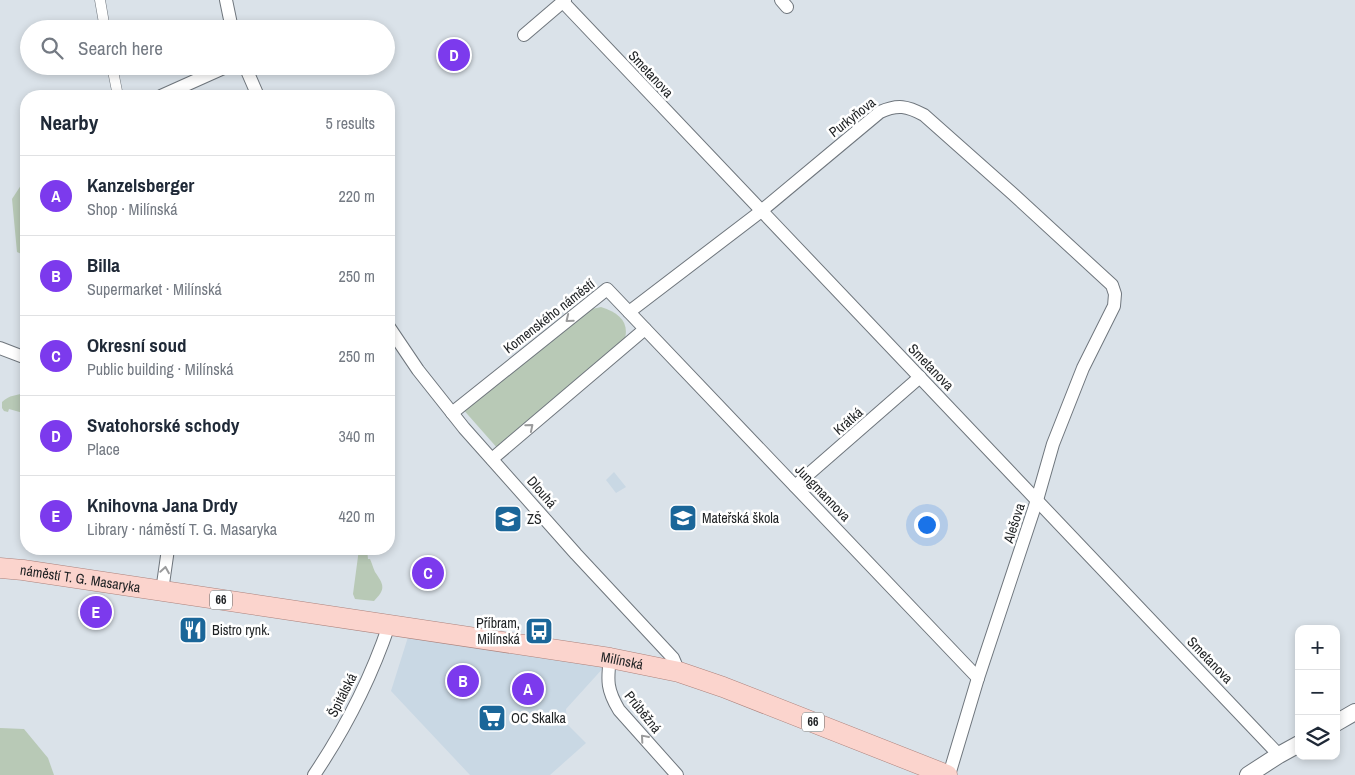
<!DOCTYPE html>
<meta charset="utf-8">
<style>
:root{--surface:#fff;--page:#f6f6f7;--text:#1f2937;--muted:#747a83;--line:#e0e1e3;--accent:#7c3aed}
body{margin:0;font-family:"Archivo Narrow",sans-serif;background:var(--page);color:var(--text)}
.controls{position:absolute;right:15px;bottom:15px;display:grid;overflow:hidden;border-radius:10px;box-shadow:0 2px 8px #0003}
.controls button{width:45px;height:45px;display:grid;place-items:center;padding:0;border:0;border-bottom:1px solid var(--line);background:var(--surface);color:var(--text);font:25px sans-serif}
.you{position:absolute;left:926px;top:524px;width:18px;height:18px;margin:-12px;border:4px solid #fff;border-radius:50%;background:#1a73e8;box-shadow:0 0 0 8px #1a73e833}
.badge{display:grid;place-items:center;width:32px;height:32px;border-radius:50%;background:var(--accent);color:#fff;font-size:16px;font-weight:700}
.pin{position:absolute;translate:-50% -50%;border:2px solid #fff;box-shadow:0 1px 5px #0006}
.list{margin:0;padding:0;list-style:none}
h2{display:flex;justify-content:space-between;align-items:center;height:65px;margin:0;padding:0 20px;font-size:21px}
h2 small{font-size:16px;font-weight:400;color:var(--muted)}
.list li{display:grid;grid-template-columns:32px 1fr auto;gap:15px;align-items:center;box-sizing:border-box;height:80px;padding:0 20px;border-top:1px solid var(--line)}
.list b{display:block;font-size:19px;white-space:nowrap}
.list p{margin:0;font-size:16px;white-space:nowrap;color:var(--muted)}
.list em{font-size:16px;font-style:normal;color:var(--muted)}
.icon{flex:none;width:28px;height:28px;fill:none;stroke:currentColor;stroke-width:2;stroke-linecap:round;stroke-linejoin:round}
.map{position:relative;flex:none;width:1355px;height:775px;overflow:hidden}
.search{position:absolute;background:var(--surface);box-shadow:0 2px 8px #0003;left:20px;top:20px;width:375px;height:55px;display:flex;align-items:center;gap:12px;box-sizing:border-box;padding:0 18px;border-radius:28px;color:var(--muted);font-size:19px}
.panel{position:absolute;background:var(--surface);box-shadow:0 2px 8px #0003;left:20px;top:90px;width:375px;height:465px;border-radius:20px}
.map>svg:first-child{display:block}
.built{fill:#c9d8e4}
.green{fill:#b8c9b6}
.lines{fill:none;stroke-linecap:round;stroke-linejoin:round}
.pedestrian-casing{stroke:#6f767d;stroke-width:11}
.minor-casing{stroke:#6f767d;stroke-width:14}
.tertiary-casing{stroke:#6f767d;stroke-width:18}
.primary-casing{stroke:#ac827c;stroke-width:21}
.pedestrian{stroke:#fff;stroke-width:10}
.minor{stroke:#fff;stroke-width:12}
.tertiary{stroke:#fff;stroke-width:16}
.primary{stroke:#fbd4cd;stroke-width:20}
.oneway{stroke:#9a9b9c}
.labels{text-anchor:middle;stroke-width:5;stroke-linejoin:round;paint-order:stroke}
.shield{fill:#fff;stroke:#626465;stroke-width:1}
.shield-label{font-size:12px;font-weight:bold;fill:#1e2123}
.street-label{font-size:14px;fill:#1e2123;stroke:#fff}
.poi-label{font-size:14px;fill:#1e2123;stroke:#fff;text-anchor:start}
</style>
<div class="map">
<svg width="1355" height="775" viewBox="0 0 1355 775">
<rect width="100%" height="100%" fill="#dae2e9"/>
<!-- built -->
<g class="built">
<path d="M614,472L626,487L616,493L606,480Z"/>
<path d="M408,637L605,666L566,709L567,724L586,743L550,775H470L391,691Z"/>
</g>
<!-- green -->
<g class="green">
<path d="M25,179H26V256L17,252L12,199Z"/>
<path d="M601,307C622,314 631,324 623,345L499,450L461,407L577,317L592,309Z"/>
<path d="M26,393V403L23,413L9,409L8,412L4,411L2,408V402C9,395 17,395 26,393Z"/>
<path d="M359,549H367L368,559H370C372,563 373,568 375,572C384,585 386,589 374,601L355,599L353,594Z"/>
<path d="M0,728L24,729L48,758L54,775H0Z"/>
</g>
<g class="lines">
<defs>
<g id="pedestrian">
<path d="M100,0L105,29"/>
<path d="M112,66L118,96"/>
</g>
<g id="minor">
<path d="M226,0L232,29"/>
<path d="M781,0L787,7"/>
<path d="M563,2C800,254 1040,504 1279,755"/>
<path d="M524,35L565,0"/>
<path d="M245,66L258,96"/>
<path d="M161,96L228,66"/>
<path d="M629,312L760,212L880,112C898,104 907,106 924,115L1013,194L1112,285L1115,294L1114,306L1083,368L1053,444L1037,500L978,678L949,775"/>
<path d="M389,327L418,370L464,428L576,554L673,658L679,672"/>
<path d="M0,348L26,358"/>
<path d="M452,413L607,289L978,678"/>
<path d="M492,459L645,329"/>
<path d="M795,486L920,377"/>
<path d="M162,591L168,549"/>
<path d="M610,658C607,681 607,690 619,710L677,775"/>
<path d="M314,775C345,729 371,678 389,625"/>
</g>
<g id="tertiary">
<path d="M1336,723L1355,712"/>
<path d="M1248,775L1279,755L1299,744"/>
</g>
<g id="primary">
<path id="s1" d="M0,568L23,570L610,658L679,672L723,687L947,775"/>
</g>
</defs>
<!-- pedestrian casing -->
<use href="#pedestrian" class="pedestrian-casing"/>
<!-- minor casing -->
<use href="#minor" class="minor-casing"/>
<!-- tertiary casing -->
<use href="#tertiary" class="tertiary-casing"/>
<!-- primary casing -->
<use href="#primary" class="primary-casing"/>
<!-- pedestrian -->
<use href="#pedestrian" class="pedestrian"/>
<!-- minor -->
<use href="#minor" class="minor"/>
<!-- tertiary -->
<use href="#tertiary" class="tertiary"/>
<!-- primary -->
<use href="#primary" class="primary"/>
</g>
<!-- one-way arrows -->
<defs><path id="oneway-chevron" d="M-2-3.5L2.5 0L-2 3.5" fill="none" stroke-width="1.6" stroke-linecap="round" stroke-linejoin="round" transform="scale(1.25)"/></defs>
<g class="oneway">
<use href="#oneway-chevron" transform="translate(569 319) rotate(141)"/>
<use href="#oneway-chevron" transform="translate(530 427) rotate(-40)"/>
<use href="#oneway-chevron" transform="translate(165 570) rotate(-81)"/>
<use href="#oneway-chevron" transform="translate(644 738) rotate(-131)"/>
</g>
<!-- icons -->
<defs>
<symbol id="school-square" viewBox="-11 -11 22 22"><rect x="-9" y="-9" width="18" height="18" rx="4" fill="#1a6699" stroke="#fff"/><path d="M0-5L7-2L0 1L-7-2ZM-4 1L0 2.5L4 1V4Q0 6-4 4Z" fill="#fff"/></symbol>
<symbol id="restaurant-square" viewBox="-11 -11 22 22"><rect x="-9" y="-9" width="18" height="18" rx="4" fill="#1a6699" stroke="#fff"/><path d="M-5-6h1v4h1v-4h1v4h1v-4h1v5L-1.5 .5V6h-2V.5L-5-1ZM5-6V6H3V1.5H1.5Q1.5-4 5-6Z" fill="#fff"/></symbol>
<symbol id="bus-square" viewBox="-11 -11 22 22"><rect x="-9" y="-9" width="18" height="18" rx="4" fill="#1a6699" stroke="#fff"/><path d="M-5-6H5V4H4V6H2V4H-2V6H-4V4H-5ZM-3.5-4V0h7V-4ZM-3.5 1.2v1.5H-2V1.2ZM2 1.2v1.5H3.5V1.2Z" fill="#fff"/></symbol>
<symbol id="supermarket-square" viewBox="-11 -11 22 22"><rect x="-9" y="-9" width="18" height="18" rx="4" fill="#1a6699" stroke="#fff"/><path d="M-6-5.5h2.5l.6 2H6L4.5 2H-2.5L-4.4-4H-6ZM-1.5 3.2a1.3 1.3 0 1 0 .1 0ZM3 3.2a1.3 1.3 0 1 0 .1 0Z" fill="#fff"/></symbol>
</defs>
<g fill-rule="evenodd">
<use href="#school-square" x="667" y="502" width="32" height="32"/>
<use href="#school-square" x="492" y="503" width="32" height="32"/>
<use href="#restaurant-square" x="177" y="614" width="32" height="32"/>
<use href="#bus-square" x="523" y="615" width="32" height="32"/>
<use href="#supermarket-square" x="476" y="702" width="32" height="32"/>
</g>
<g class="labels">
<!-- shield labels -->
<g class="shield">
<rect x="210" y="590.5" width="22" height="19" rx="4"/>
<rect x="802" y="712.5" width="22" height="19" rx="4"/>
</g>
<g class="shield-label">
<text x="221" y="604">66</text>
<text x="813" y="726">66</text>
</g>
<!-- street labels -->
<g class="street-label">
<text transform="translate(651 74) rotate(47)" y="5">Smetanova</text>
<text transform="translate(852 117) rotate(-38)" y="5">Purkyňova</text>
<text transform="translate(549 316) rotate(-38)" y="5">Komenského náměstí</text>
<text transform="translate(931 367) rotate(46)" y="5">Smetanova</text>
<text transform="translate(848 421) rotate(-41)" y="5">Krátká</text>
<text transform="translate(542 492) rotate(49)" y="5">Dlouhá</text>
<text transform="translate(823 493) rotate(46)" y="5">Jungmannova</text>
<text transform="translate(1014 523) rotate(-72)" y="5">Alešova</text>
<text dy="5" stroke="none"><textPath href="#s1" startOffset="81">náměstí T. G. Masaryka</textPath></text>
<text transform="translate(1210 660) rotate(46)" y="5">Smetanova</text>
<text dy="5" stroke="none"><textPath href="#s1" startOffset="629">Milínská</textPath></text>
<text transform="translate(342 695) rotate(-63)" y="5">Špitálská</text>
<text transform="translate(643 712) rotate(51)" y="5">Průběžná</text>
</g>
<!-- poi labels -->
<g class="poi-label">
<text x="702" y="523">Mateřská škola</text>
<text x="527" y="524">ZŠ</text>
<text x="520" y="628" text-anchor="end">Příbram,<tspan x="520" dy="16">Milínská</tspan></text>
<text x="212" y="635">Bistro rynk.</text>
<text x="511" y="723">OC Skalka</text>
</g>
</g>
</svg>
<div class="controls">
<button>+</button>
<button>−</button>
<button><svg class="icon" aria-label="layers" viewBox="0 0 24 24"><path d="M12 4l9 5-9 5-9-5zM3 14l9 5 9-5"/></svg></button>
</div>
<div class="you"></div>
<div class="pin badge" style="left:528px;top:689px">A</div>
<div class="pin badge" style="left:463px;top:681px">B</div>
<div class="pin badge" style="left:428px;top:573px">C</div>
<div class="pin badge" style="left:454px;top:55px">D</div>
<div class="pin badge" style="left:96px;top:612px">E</div>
<div class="search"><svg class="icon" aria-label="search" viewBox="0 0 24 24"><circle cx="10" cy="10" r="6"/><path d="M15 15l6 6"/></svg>Search here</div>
<section class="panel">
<h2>Nearby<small>5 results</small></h2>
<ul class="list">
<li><span class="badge">A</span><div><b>Kanzelsberger</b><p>Shop · Milínská</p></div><em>220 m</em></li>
<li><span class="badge">B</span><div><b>Billa</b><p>Supermarket · Milínská</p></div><em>250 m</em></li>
<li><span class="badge">C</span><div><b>Okresní soud</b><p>Public building · Milínská</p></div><em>250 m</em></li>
<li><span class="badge">D</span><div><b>Svatohorské schody</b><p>Place</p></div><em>340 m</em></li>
<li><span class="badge">E</span><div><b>Knihovna Jana Drdy</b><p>Library · náměstí T. G. Masaryka</p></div><em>420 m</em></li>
</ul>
</section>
</div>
